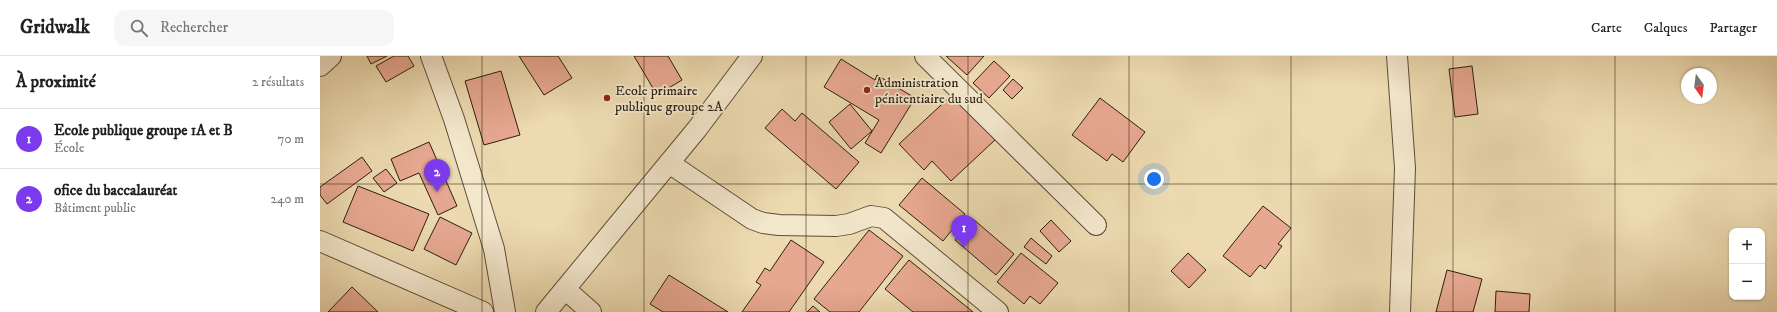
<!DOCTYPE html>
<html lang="fr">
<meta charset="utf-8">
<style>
:root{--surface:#fff;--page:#f6f6f6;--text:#202124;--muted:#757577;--line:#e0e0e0;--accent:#7c3aed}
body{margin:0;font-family:"IM FELL DW Pica",serif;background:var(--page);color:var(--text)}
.controls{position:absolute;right:12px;bottom:12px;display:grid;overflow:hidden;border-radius:8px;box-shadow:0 1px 3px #0004}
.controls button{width:36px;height:36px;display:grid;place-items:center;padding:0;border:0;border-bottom:1px solid var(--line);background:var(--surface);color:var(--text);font:20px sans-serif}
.compass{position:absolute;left:1361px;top:12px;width:36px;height:36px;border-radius:50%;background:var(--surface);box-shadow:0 1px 3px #0004;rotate:166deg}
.you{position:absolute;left:834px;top:123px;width:14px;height:14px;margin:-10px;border:3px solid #fff;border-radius:50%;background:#1a73e8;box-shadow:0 0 0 6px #1a73e833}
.badge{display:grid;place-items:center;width:26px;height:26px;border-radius:50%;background:var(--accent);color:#fff;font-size:13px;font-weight:700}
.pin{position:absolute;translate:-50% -33px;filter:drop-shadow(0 1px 2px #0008)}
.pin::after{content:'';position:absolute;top:21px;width:14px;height:12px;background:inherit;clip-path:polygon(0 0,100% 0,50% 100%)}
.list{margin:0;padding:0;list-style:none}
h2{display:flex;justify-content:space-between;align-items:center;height:52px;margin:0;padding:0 16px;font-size:17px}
h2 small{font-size:13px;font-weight:400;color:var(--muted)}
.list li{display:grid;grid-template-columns:26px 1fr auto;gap:12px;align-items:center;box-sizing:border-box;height:60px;padding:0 16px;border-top:1px solid var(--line)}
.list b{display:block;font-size:15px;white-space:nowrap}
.list p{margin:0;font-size:13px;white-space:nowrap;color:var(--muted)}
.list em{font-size:13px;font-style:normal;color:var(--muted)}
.icon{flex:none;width:22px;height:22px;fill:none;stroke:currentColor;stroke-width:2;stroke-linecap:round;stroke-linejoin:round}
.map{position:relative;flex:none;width:1457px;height:256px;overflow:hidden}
header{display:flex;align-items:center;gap:24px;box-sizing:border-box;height:56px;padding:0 20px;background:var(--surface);border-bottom:1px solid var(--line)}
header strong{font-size:19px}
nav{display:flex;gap:22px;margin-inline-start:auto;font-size:14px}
.search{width:280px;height:36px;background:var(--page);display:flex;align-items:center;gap:10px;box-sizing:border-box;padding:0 14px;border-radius:12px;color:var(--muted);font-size:15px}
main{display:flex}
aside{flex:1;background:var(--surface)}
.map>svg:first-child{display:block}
.building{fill:#e7a891;stroke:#2b1f11}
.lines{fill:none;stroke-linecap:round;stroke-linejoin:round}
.minor-casing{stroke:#5c4e39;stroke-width:22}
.minor{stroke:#f3e7cc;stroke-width:20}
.grid{fill:none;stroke:#2b1f11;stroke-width:1;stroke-opacity:0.55}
.poi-dot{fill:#8f2418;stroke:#f3e7cc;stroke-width:1.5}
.labels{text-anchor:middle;stroke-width:3.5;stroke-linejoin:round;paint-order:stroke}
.poi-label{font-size:14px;fill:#2b1f11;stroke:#f3e7cc;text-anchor:start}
</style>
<header>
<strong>Gridwalk</strong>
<div class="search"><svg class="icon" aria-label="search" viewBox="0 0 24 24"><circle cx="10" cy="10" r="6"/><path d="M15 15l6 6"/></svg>Rechercher</div>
<nav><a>Carte</a><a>Calques</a><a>Partager</a></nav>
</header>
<main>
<aside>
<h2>À proximité<small>2 résultats</small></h2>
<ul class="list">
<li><span class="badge">1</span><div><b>Ecole publique groupe 1A et B</b><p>École</p></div><em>70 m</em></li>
<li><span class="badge">2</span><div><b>ofice du baccalauréat</b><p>Bâtiment public</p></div><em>240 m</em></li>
</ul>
</aside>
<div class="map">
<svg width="1457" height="256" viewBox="0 0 1457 256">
<rect width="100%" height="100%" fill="#eddab0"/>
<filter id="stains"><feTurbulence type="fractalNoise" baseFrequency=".005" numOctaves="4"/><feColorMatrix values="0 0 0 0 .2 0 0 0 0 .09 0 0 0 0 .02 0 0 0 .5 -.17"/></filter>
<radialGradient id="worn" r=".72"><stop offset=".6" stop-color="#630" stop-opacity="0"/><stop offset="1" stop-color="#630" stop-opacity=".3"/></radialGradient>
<!-- building -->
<g class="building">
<path d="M47,0H67L51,8Z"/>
<path d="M74,0H88L94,10L66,26L56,10Z"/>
<path d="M199,0H238L252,22L224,39Z"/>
<path d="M314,0H348L362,24L337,39Z"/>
<path d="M626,0H664L647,19Z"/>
<path d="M521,3L555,24L557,19L595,42L561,97L545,87L559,64L504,31Z"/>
<path d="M674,5L690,20L669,42L653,27Z"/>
<path d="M1152,10L1158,58L1135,61L1129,13Z"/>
<path d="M181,15L200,79L164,89L145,25Z"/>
<path d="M693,23L703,32L692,43L683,34Z"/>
<path d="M633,38L676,83L631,125L612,105L604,114L579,88Z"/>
<path d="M780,42L825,76L803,106L792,98L787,105L752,79Z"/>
<path d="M530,48L552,75L531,93L509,66Z"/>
<path d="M462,53L475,65L482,57L539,106L516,133L445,72Z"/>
<path d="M109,86L137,150L118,159L99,117L80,125L71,103Z"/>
<path d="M42,101L52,115L7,148L0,139V131Z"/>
<path d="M66,113L77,127L64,136L53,122Z"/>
<path d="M602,122L645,158L623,185L579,149Z"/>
<path d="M38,130L109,158L93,195L23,166Z"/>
<path d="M943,150L971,172L958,188L962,190L945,213L940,209L930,221L903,200Z"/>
<path d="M120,161L152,177L136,209L104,193Z"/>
<path d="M653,163L694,198L676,219L635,184Z"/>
<path d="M731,164L751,185L739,196L720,175Z"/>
<path d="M549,174L583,200L539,256H510L494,243Z"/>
<path d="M711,182L732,200L726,208L704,191Z"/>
<path d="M471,184L504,206L469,256H422L441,229L436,226L445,212L450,215Z"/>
<path d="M701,197L738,227L720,248L710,240L704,248L677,226Z"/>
<path d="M868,197L886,214L869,232L851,215Z"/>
<path d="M589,204L653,256H593L565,233Z"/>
<path d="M1127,214L1162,223L1153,256H1116Z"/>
<path d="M349,219L408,256H343L330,248Z"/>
<path d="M32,231L58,256H8Z"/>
<path d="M1176,235L1210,238L1209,256H1175Z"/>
<path d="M493,250L500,256H487Z"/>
</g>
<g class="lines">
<defs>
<g id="minor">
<path d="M111,0L134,63L174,193L185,256"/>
<path d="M605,0L776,169"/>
<path d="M1077,0L1085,112L1080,256"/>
<path d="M0,10L11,0"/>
<path d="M349,107L432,163L443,167L459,169L516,170L529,168L551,160L564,162L678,256"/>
<path d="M0,185L163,256"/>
<path d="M245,233L271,256"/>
<path d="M226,256L377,73L432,0"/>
</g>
</defs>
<!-- minor casing -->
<use href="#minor" class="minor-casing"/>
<!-- minor -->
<use href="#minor" class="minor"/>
</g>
<!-- grid -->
<path class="grid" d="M162,0V256M324,0V256M486,0V256M648,0V256M809,0V256M971,0V256M1133,0V256M1295,0V256M0,128H1457"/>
<!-- markers -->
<g class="poi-dot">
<circle cx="547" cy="34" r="4"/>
<circle cx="287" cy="42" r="4"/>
</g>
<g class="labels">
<!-- poi labels -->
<g class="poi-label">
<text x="555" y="31">Administration<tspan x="555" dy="16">pénitentiaire du sud</tspan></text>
<text x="295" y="39">Ecole primaire<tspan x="295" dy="16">publique groupe 2A</tspan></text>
</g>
</g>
<rect width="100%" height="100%" filter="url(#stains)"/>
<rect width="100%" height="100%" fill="url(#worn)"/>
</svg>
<div class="controls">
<button>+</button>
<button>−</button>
</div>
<svg class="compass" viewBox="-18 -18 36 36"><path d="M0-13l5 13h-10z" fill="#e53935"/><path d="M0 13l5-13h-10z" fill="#757577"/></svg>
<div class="you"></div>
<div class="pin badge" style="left:644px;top:192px">1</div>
<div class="pin badge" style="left:117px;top:136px">2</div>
</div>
</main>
